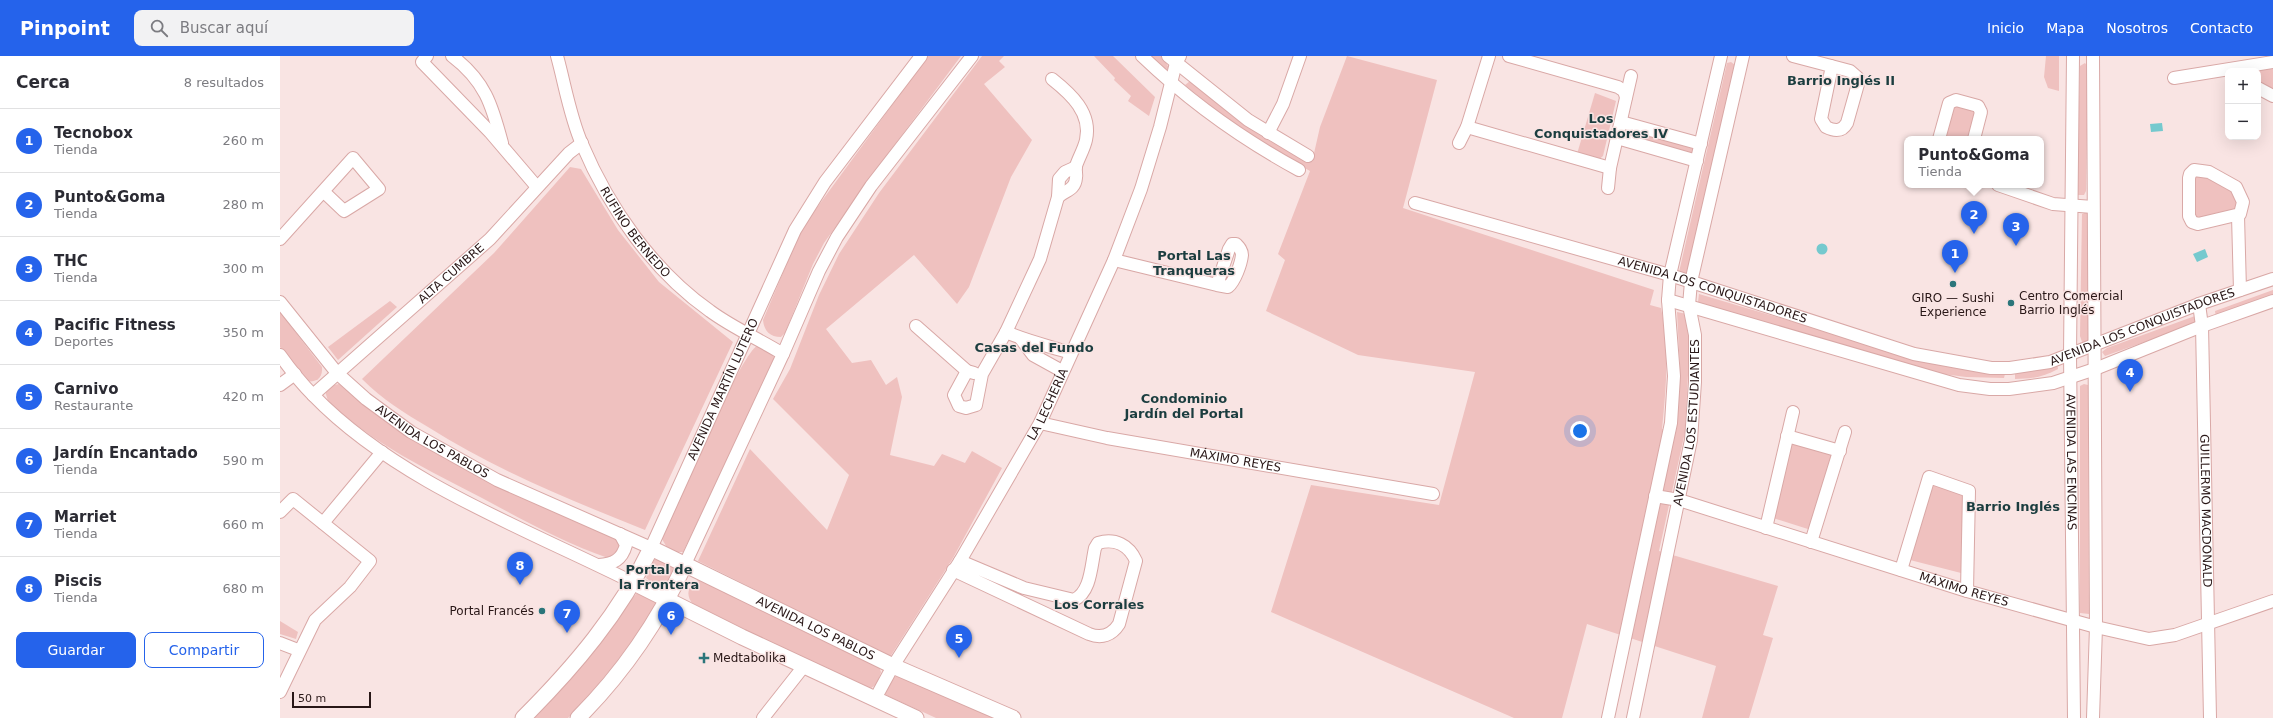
<!DOCTYPE html>
<html lang="es">
<meta charset="utf-8">
<style>
:root{--surface:#fff;--page:#f2f2f3;--text:#2b2b33;--muted:#7c7c81;--line:#e1e1e2;--accent:#2563eb}
body{margin:0;font-family:"DejaVu Sans",sans-serif;background:var(--page);color:var(--text)}
.controls{position:absolute;right:12px;top:12px;display:grid;overflow:hidden;border-radius:8px;box-shadow:0 4px 16px #0002}
.controls button{width:36px;height:36px;display:grid;place-items:center;padding:0;border:0;border-bottom:1px solid var(--line);background:var(--surface);color:var(--text);font:20px sans-serif}
.scale{position:absolute;left:12px;bottom:10px;width:79px;box-sizing:border-box;padding-left:4px;border:2px solid #291717;border-top:0;font-size:11px;line-height:14px;white-space:nowrap;color:#291717;-webkit-text-stroke:3px #f9e4e3;paint-order:stroke}
.you{position:absolute;left:1300px;top:375px;width:14px;height:14px;margin:-10px;border:3px solid #fff;border-radius:50%;background:#1a73e8;box-shadow:0 0 0 6px #1a73e833}
.badge{display:grid;place-items:center;width:26px;height:26px;border-radius:50%;background:var(--accent);color:#fff;font-size:13px;font-weight:700}
.pin{position:absolute;translate:-50% -33px;filter:drop-shadow(0 1px 2px #0008)}
.pin::after{content:'';position:absolute;top:21px;width:14px;height:12px;background:inherit;clip-path:polygon(0 0,100% 0,50% 100%)}
.popup{position:absolute;left:1624px;top:80px;width:140px;height:52px;box-sizing:border-box;display:grid;place-content:center;border-radius:8px;background:var(--surface);filter:drop-shadow(0 1px 3px #0005);font-size:13px;white-space:nowrap;color:var(--muted)}
.popup b{font-size:15px;color:var(--text)}
.popup::after{content:'';position:absolute;left:50%;top:100%;margin-left:-8px;border:8px solid transparent;border-top-color:var(--surface)}
.list{margin:0;padding:0;list-style:none}
h2{display:flex;justify-content:space-between;align-items:center;height:52px;margin:0;padding:0 16px;font-size:17px}
h2 small{font-size:13px;font-weight:400;color:var(--muted)}
.list li{display:grid;grid-template-columns:26px 1fr auto;gap:12px;align-items:center;box-sizing:border-box;height:64px;padding:0 16px;border-top:1px solid var(--line)}
.list b{display:block;font-size:15px;white-space:nowrap}
.list p{margin:0;font-size:13px;white-space:nowrap;color:var(--muted)}
.list em{font-size:13px;font-style:normal;color:var(--muted)}
.actions{display:flex;gap:8px;padding:12px 16px}
.actions a{flex:1;padding:9px 0;border:1px solid var(--accent);border-radius:8px;text-align:center;font-size:14px;color:var(--accent)}
.actions .main{background:var(--accent);color:#fff}
.icon{flex:none;width:22px;height:22px;fill:none;stroke:currentColor;stroke-width:2;stroke-linecap:round;stroke-linejoin:round}
.map{position:relative;flex:none;width:1993px;height:662px;overflow:hidden}
header{display:flex;align-items:center;gap:24px;box-sizing:border-box;height:56px;padding:0 20px;background:var(--accent);color:#fff}
header strong{font-size:19px}
nav{display:flex;gap:22px;margin-inline-start:auto;font-size:14px}
.search{width:280px;height:36px;background:var(--page);display:flex;align-items:center;gap:10px;box-sizing:border-box;padding:0 14px;border-radius:8px;color:var(--muted);font-size:15px}
main{display:flex}
aside{flex:1;background:var(--surface)}
.map>svg:first-child{display:block}
.green{fill:#efc1bf}
.water{fill:#75c9ce}
.lines{fill:none;stroke-linecap:round;stroke-linejoin:round}
.minor-casing{stroke:#d9a8a6;stroke-width:14}
.major-casing{stroke:#d9a8a6;stroke-width:17}
.minor{stroke:#fff;stroke-width:12}
.major{stroke:#fff;stroke-width:15}
.poi-dot{fill:#2b757a;stroke:#f9e4e3;stroke-width:1.5}
.labels{text-anchor:middle;stroke-width:3;stroke-linejoin:round;paint-order:stroke}
.street-label{font-size:12px;fill:#291717;stroke:#f9e4e3}
.poi-label{font-size:12px;fill:#291717;stroke:#f9e4e3;text-anchor:start}
.neighbourhood-label{font-size:13px;font-weight:bold;fill:#1b3d3f;stroke:#f9e4e3}
</style>
<header>
<strong>Pinpoint</strong>
<div class="search"><svg class="icon" aria-label="search" viewBox="0 0 24 24"><circle cx="10" cy="10" r="6"/><path d="M15 15l6 6"/></svg>Buscar aquí</div>
<nav><a>Inicio</a><a>Mapa</a><a>Nosotros</a><a>Contacto</a></nav>
</header>
<main>
<aside>
<h2>Cerca<small>8 resultados</small></h2>
<ul class="list">
<li><span class="badge">1</span><div><b>Tecnobox</b><p>Tienda</p></div><em>260 m</em></li>
<li><span class="badge">2</span><div><b>Punto&amp;Goma</b><p>Tienda</p></div><em>280 m</em></li>
<li><span class="badge">3</span><div><b>THC</b><p>Tienda</p></div><em>300 m</em></li>
<li><span class="badge">4</span><div><b>Pacific Fitness</b><p>Deportes</p></div><em>350 m</em></li>
<li><span class="badge">5</span><div><b>Carnivo</b><p>Restaurante</p></div><em>420 m</em></li>
<li><span class="badge">6</span><div><b>Jardín Encantado</b><p>Tienda</p></div><em>590 m</em></li>
<li><span class="badge">7</span><div><b>Marriet</b><p>Tienda</p></div><em>660 m</em></li>
<li><span class="badge">8</span><div><b>Piscis</b><p>Tienda</p></div><em>680 m</em></li>
</ul>
<div class="actions"><a class="main">Guardar</a><a>Compartir</a></div>
</aside>
<div class="map">
<svg width="1993" height="662" viewBox="0 0 1993 662">
<rect width="100%" height="100%" fill="#f9e4e3"/>
<!-- green -->
<g class="green">
<path d="M648,0H681L598,111L544,187L533,208L505,277L501,281C490,281 484,275 483,264L522,172Z"/>
<path d="M702,0H724L719,5L725,11L704,28L752,84L731,121L689,231L677,248L634,199L546,273L572,307L591,304L606,329L617,321L622,341L610,399L654,410L662,398L685,407L692,395L722,412L673,502L610,601L418,505L470,393L547,474L569,419L493,343L510,313L539,239L559,198L599,137Z"/>
<path d="M814,0H833L875,41L869,60L848,45L851,40L834,24L835,22Z"/>
<path d="M869,0H882L889,12L885,14Z"/>
<path d="M1067,0L1157,24L1123,152L1374,234L1370,249L1381,252C1390,293 1386,332 1382,373L1395,377L1400,314L1397,256L1407,258L1409,300L1405,376L1379,495L1498,530L1483,579L1493,582L1469,662H1422L1436,610L1307,568L1282,662H1234L991,556L1031,429L1159,449L1195,316L1078,299L986,255L1005,204L998,198L1030,115L965,79L905,29L910,25L988,84L1032,106L1040,71Z"/>
<path d="M1766,0H1779V35L1768,32L1764,21Z"/>
<path d="M1451,6L1455,9L1409,218L1399,216L1447,7Z"/>
<path d="M1805,7L1808,11L1806,135L1804,139H1798L1797,129L1800,10Z"/>
<path d="M1993,9V36L1978,29V15H1962Z"/>
<path d="M1315,37L1336,45L1323,100L1317,105L1297,98Z"/>
<path d="M1672,49L1696,53L1690,83H1662Z"/>
<path d="M1345,72L1414,93L1412,99L1346,79L1344,77Z"/>
<path d="M290,111L301,113L338,174L379,226L453,286L365,474C290,444 216,414 148,371C123,356 103,344 82,323L214,197Z"/>
<path d="M1920,118L1958,139L1956,153L1919,163L1913,161L1914,120Z"/>
<path d="M1807,156L1810,159L1808,285L1802,286L1800,280L1802,158Z"/>
<path d="M1993,234V242L1936,262L1935,255Z"/>
<path d="M1419,238L1663,310L1725,318L1724,322L1686,321L1663,318L1422,248L1418,246Z"/>
<path d="M110,245L117,251L58,304L48,291Z"/>
<path d="M0,256L42,311C43,321 37,327 27,325L0,291Z"/>
<path d="M1915,260V268L1825,300L1822,296L1827,292Z"/>
<path d="M477,290L492,297L495,304L403,496H395L386,490L382,483L385,475C396,449 460,299 477,290Z"/>
<path d="M1777,307L1778,313C1764,321 1751,323 1735,323V315Z"/>
<path d="M59,328L115,370L338,480L342,487L336,498L328,502C284,487 243,464 202,442C148,414 93,388 48,345L45,335L54,329Z"/>
<path d="M1804,328L1808,329L1809,558L1800,557V330Z"/>
<path d="M1510,385L1554,396L1531,474L1493,462Z"/>
<path d="M1653,426L1685,439V518L1630,504Z"/>
<path d="M378,502L395,513L386,532L375,529L366,522L374,504Z"/>
<path d="M421,523L599,611L601,616L597,628L590,633L510,596L413,548C404,538 409,527 421,523Z"/>
<path d="M357,537L376,546L377,549C351,589 321,627 288,662H249Z"/>
<path d="M0,565L18,576L16,583L0,578Z"/>
<path d="M617,619L723,662H656L606,639L605,637L611,624Z"/>
</g>
<!-- water -->
<g class="water">
<path d="M1882,67L1883,75L1871,76L1870,68Z"/>
<circle cx="1542" cy="193" r="5.5"/>
<path d="M1925,193L1928,201L1917,206L1913,198Z"/>
</g>
<g class="lines">
<defs>
<g id="minor">
<path d="M147,0L142,6L210,76L257,131"/>
<path d="M172,0C205,25 212,49 222,87"/>
<path id="s1" d="M277,0C285,29 290,61 302,88C329,152 373,215 430,255C453,272 479,283 503,298"/>
<path d="M862,0C910,46 960,82 1019,114"/>
<path d="M888,0L968,64L1028,100"/>
<path d="M1229,0L1338,31L1344,35L1346,41"/>
<path d="M1513,0L1570,15L1578,22V28L1567,67C1562,76 1554,75 1546,71L1541,63L1552,10"/>
<path id="s2" d="M1793,0L1790,299L1794,662"/>
<path d="M1894,22L1993,6"/>
<path d="M772,23C791,38 812,57 806,84C804,93 799,101 796,110C795,114 797,118 796,122C795,134 786,134 778,141"/>
<path d="M1978,32L1993,40"/>
<path d="M1341,66L1421,88"/>
<path d="M1187,71L1330,112"/>
<path d="M988,77L1003,48L1020,0"/>
<path d="M1337,82L1417,105"/>
<path d="M1659,83L1669,47L1676,44L1698,50L1701,56L1694,83"/>
<path d="M1179,87L1187,71L1209,0"/>
<path d="M1914,114L1929,116L1956,131L1963,146L1960,158L1918,168L1912,166L1909,160V122L1910,118Z"/>
<path d="M1718,129L1773,148L1813,151"/>
<path d="M1328,132L1330,112L1351,20"/>
<path id="s3" d="M1135,147L1390,219L1634,298L1711,312H1730L1770,306L1919,248L1993,223"/>
<path d="M1958,160L1960,234"/>
<path d="M0,183L73,102L99,133L64,155L44,136"/>
<path d="M834,204L937,229L948,231C955,225 961,208 962,199C962,194 959,191 956,188H952L949,193L937,229"/>
<path d="M1388,244L1679,329L1710,333H1729L1773,327L1815,313L1922,270L1993,245"/>
<path id="s4" d="M0,246L57,317L86,343L131,376L217,424L371,492L515,174L545,126L641,0"/>
<path id="s5" d="M1919,248L1922,270L1930,662"/>
<path d="M636,270L687,315L694,317"/>
<path d="M726,276C746,285 769,290 791,297"/>
<path d="M741,283L753,299L782,315"/>
<path d="M0,299C10,313 21,327 33,339C117,426 247,473 354,527"/>
<path d="M687,315L674,339L679,350L686,352L696,349L702,318L726,276L760,203L778,141L779,123L785,116L796,111"/>
<path d="M0,329L15,318"/>
<path id="s6" d="M33,339L210,183L289,97L302,87"/>
<path id="s7" d="M760,367L827,382L1153,438"/>
<path d="M1507,380L1560,395"/>
<path id="s8" d="M1375,440L1399,444L1687,535L1816,571L1869,583L1895,579L1993,545"/>
<path d="M0,456L13,443L90,505L70,531L35,564L0,636"/>
<path d="M43,467L102,396"/>
<path d="M1486,472L1513,356"/>
<path d="M1531,486L1565,376"/>
<path d="M405,508L503,298L539,215L557,181L591,130L692,0"/>
<path d="M319,509C333,508 342,504 346,489L340,478"/>
<path d="M673,514L809,578C822,583 832,579 839,568L856,505C849,489 835,482 818,487L815,492C811,510 811,536 794,544L744,532L680,505"/>
<path d="M1621,514L1649,421L1689,435L1687,535"/>
<path d="M0,587L18,594"/>
<path id="s9" d="M595,643L613,610L680,505L760,367L834,204L861,133L880,71L896,7L900,0"/>
<path d="M483,662L524,610"/>
<path d="M1328,662L1391,367L1394,320L1388,244L1390,219L1441,0"/>
<path id="s10" d="M1353,662L1411,384L1415,326V279L1409,249L1411,226L1463,0"/>
<path d="M1813,662L1816,571L1813,0"/>
</g>
<g id="major">
<path d="M354,527L462,581L636,662"/>
<path id="s11" d="M243,662C294,611 340,557 371,492L613,610L733,662"/>
<path d="M298,662C343,617 378,566 405,508"/>
</g>
</defs>
<!-- minor casing -->
<use href="#minor" class="minor-casing"/>
<!-- major casing -->
<use href="#major" class="major-casing"/>
<!-- minor -->
<use href="#minor" class="minor"/>
<!-- major -->
<use href="#major" class="major"/>
</g>
<!-- markers -->
<g class="poi-dot">
<circle cx="1673" cy="228" r="4"/>
<circle cx="1731" cy="247" r="4"/>
<circle cx="262" cy="555" r="4"/>
<path d="M422 596h4v4h4v4h-4v4h-4v-4h-4v-4h4z"/>
</g>
<g class="labels">
<!-- street labels -->
<g class="street-label">
<text dy="4" stroke="none"><textPath href="#s1" startOffset="195">RUFINO BERNEDO</textPath></text>
<text dy="4" stroke="none"><textPath href="#s6" startOffset="184">ALTA CUMBRE</textPath></text>
<text dy="4" stroke="none"><textPath href="#s3" startOffset="310">AVENIDA LOS CONQUISTADORES</textPath></text>
<text dy="4" stroke="none"><textPath href="#s3" startOffset="758">AVENIDA LOS CONQUISTADORES</textPath></text>
<text dy="4" stroke="none"><textPath href="#s4" startOffset="627">AVENIDA MARTÍN LUTERO</textPath></text>
<text dy="4" stroke="none"><textPath href="#s9" startOffset="342">LA LECHERÍA</textPath></text>
<text dy="4" stroke="none"><textPath href="#s10" startOffset="301">AVENIDA LOS ESTUDIANTES</textPath></text>
<text dy="4" stroke="none"><textPath href="#s4" startOffset="209">AVENIDA LOS PABLOS</textPath></text>
<text dy="4" stroke="none"><textPath href="#s7" startOffset="199">MÁXIMO REYES</textPath></text>
<text dy="4" stroke="none"><textPath href="#s2" startOffset="406">AVENIDA LAS ENCINAS</textPath></text>
<text dy="4" stroke="none"><textPath href="#s5" startOffset="207">GUILLERMO MACDONALD</textPath></text>
<text dy="4" stroke="none"><textPath href="#s8" startOffset="323">MÁXIMO REYES</textPath></text>
<text dy="4" stroke="none"><textPath href="#s11" startOffset="397">AVENIDA LOS PABLOS</textPath></text>
</g>
<!-- poi labels -->
<g class="poi-label">
<text x="1739" y="244">Centro Comercial<tspan x="1739" dy="14">Barrio Inglés</tspan></text>
<text x="1673" y="246" text-anchor="middle">GIRO — Sushi<tspan x="1673" dy="14">Experience</tspan></text>
<text x="254" y="559" text-anchor="end">Portal Francés</text>
<text x="433" y="606">Medtabolika</text>
</g>
<!-- neighbourhood labels -->
<g class="neighbourhood-label">
<text x="1561" y="29">Barrio Inglés II</text>
<text x="1321" y="67">Los<tspan x="1321" dy="15">Conquistadores IV</tspan></text>
<text x="914" y="204">Portal Las<tspan x="914" dy="15">Tranqueras</tspan></text>
<text x="754" y="296">Casas del Fundo</text>
<text x="904" y="347">Condominio<tspan x="904" dy="15">Jardín del Portal</tspan></text>
<text x="1733" y="455">Barrio Inglés</text>
<text x="379" y="518">Portal de<tspan x="379" dy="15">la Frontera</tspan></text>
<text x="819" y="553">Los Corrales</text>
</g>
</g>
</svg>
<div class="controls">
<button>+</button>
<button>−</button>
</div>
<div class="scale">50 m</div>
<div class="you"></div>
<div class="pin badge" style="left:1675px;top:217px">1</div>
<div class="pin badge" style="left:1694px;top:178px">2</div>
<div class="popup"><b>Punto&amp;Goma</b>Tienda</div>
<div class="pin badge" style="left:1736px;top:190px">3</div>
<div class="pin badge" style="left:1850px;top:336px">4</div>
<div class="pin badge" style="left:679px;top:602px">5</div>
<div class="pin badge" style="left:391px;top:579px">6</div>
<div class="pin badge" style="left:287px;top:577px">7</div>
<div class="pin badge" style="left:240px;top:529px">8</div>
</div>
</main>
